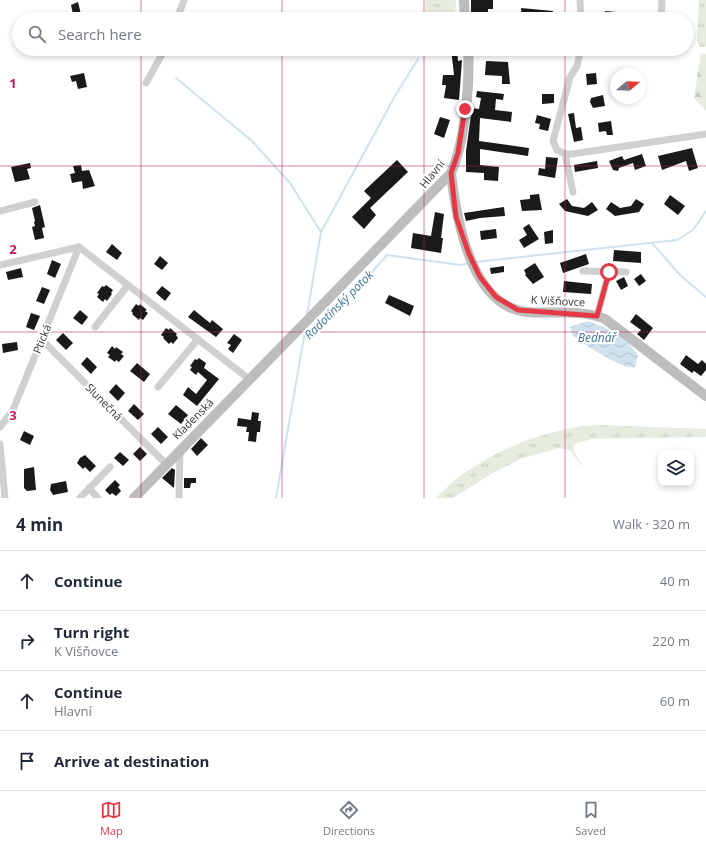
<!DOCTYPE html>
<meta charset="utf-8">
<style>
:root{--surface:#fff;--page:#f2f2f3;--text:#1f2937;--muted:#747a83;--line:#e0e1e3;--accent:#e63946}
body{margin:0;font-family:"Open Sans",sans-serif;background:var(--page);color:var(--text)}
.controls{position:absolute;right:12px;bottom:12px;display:grid;overflow:hidden;border-radius:8px;box-shadow:0 2px 6px #0003}
.controls button{width:36px;height:36px;display:grid;place-items:center;padding:0;border:0;border-bottom:1px solid var(--line);background:var(--surface);color:var(--text);font:20px sans-serif}
.compass{position:absolute;left:610px;top:68px;width:36px;height:36px;border-radius:50%;background:var(--surface);box-shadow:0 2px 6px #0003;rotate:71deg}
.stop{position:absolute;width:12px;height:12px;margin:-9px;border:3px solid #e63946;border-radius:50%;background:#fff}
.stop.end{background:#e63946;border-color:#fff;box-shadow:0 1px 4px #0008}
.list{margin:0;padding:0;list-style:none}
h2{display:flex;justify-content:space-between;align-items:center;height:52px;margin:0;padding:0 16px;font-size:17px}
h2 small{font-size:13px;font-weight:400;color:var(--muted)}
.list li{display:grid;grid-template-columns:26px 1fr auto;gap:12px;align-items:center;box-sizing:border-box;height:60px;padding:0 16px;border-top:1px solid var(--line)}
.list b{display:block;font-size:15px;white-space:nowrap}
.list p{margin:0;font-size:13px;white-space:nowrap;color:var(--muted)}
.list em{font-size:13px;font-style:normal;color:var(--muted)}
.icon{flex:none;width:22px;height:22px;fill:none;stroke:currentColor;stroke-width:2;stroke-linecap:round;stroke-linejoin:round}
.map{position:relative;flex:none;width:706px;height:498px;overflow:hidden}
.search{position:absolute;background:var(--surface);box-shadow:0 2px 6px #0003;left:12px;right:12px;top:12px;height:44px;display:flex;align-items:center;gap:10px;box-sizing:border-box;padding:0 14px;border-radius:22px;color:var(--muted);font-size:15px}
.sheet{height:292px;background:var(--surface)}
nav{display:flex;justify-content:space-around;align-items:center;box-sizing:border-box;height:56px;border-top:1px solid var(--line);background:var(--surface);font-size:11px;color:var(--muted)}
nav a{display:grid;justify-items:center;gap:2px}
nav .on{color:var(--accent)}
.map>svg:first-child{display:block}
.grass{fill:url(#grass-tufts)}
.forest{fill:url(#forest-firs)}
.water{fill:url(#water-waves)}
.lines{fill:none;stroke-linecap:round;stroke-linejoin:round}
.stream{stroke:#cfe2ee;stroke-width:2}
.building{fill:#1a1a1a}
.street{stroke:#d0d0d0;stroke-width:7}
.secondary{stroke:#bdbdbd;stroke-width:10}
.route{stroke:#e63946;stroke-width:5}
.grid{fill:none;stroke:#c2185b;stroke-width:1;stroke-opacity:0.55}
.labels{text-anchor:middle;stroke-width:4;stroke-linejoin:round;paint-order:stroke}
.street-label{font-size:11px;fill:#333;stroke:#fff}
.water-label{font-size:12px;font-style:italic;fill:#3f7597;stroke:#fff}
.grid-label{font-size:13px;text-anchor:middle;font-weight:bold;fill:#c2185b;stroke:#fff;stroke-width:4;stroke-linejoin:round;paint-order:stroke}
</style>
<div class="map">
<svg width="706" height="498" viewBox="0 0 706 498">
<defs>
<pattern id="grass-tufts" width="24" height="20" patternUnits="userSpaceOnUse"><rect width="24" height="20" fill="#e6ecdf"/><path d="M3 7l-1-3M5 7V3M7 7l1-3M15 17l-1-3M17 17v-4M19 17l1-3" fill="none" stroke="#c6cbc0"/></pattern>
<pattern id="forest-firs" width="22" height="20" patternUnits="userSpaceOnUse"><rect width="22" height="20" fill="#e6ecdf"/><path d="M5 1l3.5 6h-7zM16 11l3.5 6h-7z" fill="#c6cbc0"/></pattern>
<pattern id="water-waves" width="16" height="10" patternUnits="userSpaceOnUse"><rect width="16" height="10" fill="#cfe2ee"/><path d="M0 5q4-4 8 0t8 0" fill="none" stroke="#b2c2cd"/></pattern>
</defs>
<rect width="100%" height="100%" fill="#fff"/>
<!-- grass -->
<g class="grass">
<path d="M426,0H456L455,19H424Z"/>
<path d="M699,0H706V47H700L697,41Z"/>
<path d="M599,425L706,429V437L592,439L577,443L574,446V451L583,468L570,450L559,448L520,459L491,474L453,498H436C446,488 457,477 469,470C506,445 554,427 599,425Z"/>
</g>
<!-- forest -->
<path class="forest" d="M701,54H706V111L694,98Z"/>
<!-- water -->
<path class="water" d="M588,321C606,327 628,339 638,356L635,367C621,370 584,344 572,335L570,327Z"/>
<g class="lines">
<!-- stream -->
<g class="stream">
<path d="M176,78L252,141L290,183L321,232L307,315"/>
<path d="M321,232L395,96L418,59"/>
<path d="M652,243L680,275L706,297"/>
<path d="M475,262L677,240L693,230L706,211"/>
<path d="M304,337L305,327"/>
<path d="M276,498L304,337L356,290L387,255L460,265L469,263"/>
</g>
</g>
<!-- building -->
<g class="building">
<path d="M471,0H493V9H488V17L471,18Z"/>
<path d="M78,2L79,6L82,19H74L71,5Z"/>
<path d="M521,8L553,11L552,19L522,18Z"/>
<path d="M605,11L617,12V19H604L603,17Z"/>
<path d="M451,49H457L458,61L462,60L459,100L444,98L446,85H442L443,75H454Z"/>
<path d="M486,61L508,62L510,84H502V76L485,75Z"/>
<path d="M84,73L87,87L78,89L76,81L72,82L70,76Z"/>
<path d="M596,73L597,84L587,85L586,74Z"/>
<path d="M477,91L504,94L503,100L496,99L495,110L512,112L511,122L480,118L479,141L529,148L528,156L480,149V165L499,167L498,181L484,180V173L466,172V151L472,108L479,109L481,98L476,97Z"/>
<path d="M542,94H554V103L542,104Z"/>
<path d="M603,95L605,106L593,108L590,102L591,98Z"/>
<path d="M574,113L576,128L581,127L583,140L574,142L568,114Z"/>
<path d="M537,115L551,119L548,131L539,129L540,124L535,123Z"/>
<path d="M440,117L450,120L444,138L434,134Z"/>
<path d="M611,121L613,135H607L606,131L599,132L598,123Z"/>
<path d="M692,148L698,168L689,171L686,161L662,170L658,156Z"/>
<path d="M642,154L646,166L635,170L633,163L619,168L618,171L613,170L609,161L622,156L624,160Z"/>
<path d="M546,157L558,158L555,178L538,175L539,168L545,169Z"/>
<path d="M397,160L408,172L370,208L376,215L364,229L352,217L371,198L364,191Z"/>
<path d="M597,161L598,168L575,172L574,165Z"/>
<path d="M30,163L31,168L27,169L30,179L15,182L11,167Z"/>
<path d="M81,165L82,171L89,170L95,186L83,189L82,181L72,183L70,174L75,173L73,166Z"/>
<path d="M539,194L542,210L522,211L520,200L530,199V195Z"/>
<path d="M670,195L685,206L678,215L664,204Z"/>
<path d="M567,199L572,206L584,208L592,202L598,210L588,216L565,211L559,204Z"/>
<path d="M636,199L644,204L639,212L615,216L606,209L611,202L620,208L631,206Z"/>
<path d="M40,205L45,227L42,228L44,238L35,240L32,227L35,226L34,222L35,221L32,208Z"/>
<path d="M504,207L505,216L480,218L466,221L464,213Z"/>
<path d="M435,212L444,214L441,238H443L441,253L411,248L413,233L431,236Z"/>
<path d="M529,224L539,239L524,248L519,240L527,235L523,228Z"/>
<path d="M496,229L497,238L481,240L480,231Z"/>
<path d="M553,230V243L545,244L544,232Z"/>
<path d="M112,244L122,253L117,260L106,252Z"/>
<path d="M614,250L641,252V263L613,261Z"/>
<path d="M586,254L589,264L563,273L560,263Z"/>
<path d="M160,256L168,263L162,270L154,264Z"/>
<path d="M52,260L61,264L55,278L47,274Z"/>
<path d="M535,263L544,277L533,284L525,275L526,274L524,270Z"/>
<path d="M504,266V272L491,274L490,268Z"/>
<path d="M21,268L23,277L8,280L6,272Z"/>
<path d="M641,274L646,281L639,286L634,279Z"/>
<path d="M624,277L628,286L621,290L616,281Z"/>
<path d="M564,281L592,284L591,294L563,292Z"/>
<path d="M106,285L113,290L111,293L112,294L107,301L105,299L103,302L97,297L99,294L97,293L102,286L104,287Z"/>
<path d="M162,286L171,293L165,301L156,293Z"/>
<path d="M42,287L50,290L44,304L36,301Z"/>
<path d="M389,295L414,306L410,316L385,303Z"/>
<path d="M136,304L139,306L140,304L147,310L145,311L148,313L143,320L140,318L139,320L132,314L133,313L131,311Z"/>
<path d="M80,310L88,317L82,325L73,318Z"/>
<path d="M194,310L210,323L212,320L223,329L216,337L188,317Z"/>
<path d="M31,313L40,316L34,330L26,327Z"/>
<path d="M636,314L653,328L644,340L637,334L641,330L630,322Z"/>
<path d="M166,328L169,330L170,328L177,334L176,335L178,338L173,344L171,342L169,344L163,338L164,337L161,335Z"/>
<path d="M63,333L73,343L66,350L56,340Z"/>
<path d="M234,334L242,340L233,353L228,349L231,345L227,343Z"/>
<path d="M17,342L18,350L3,353L2,344Z"/>
<path d="M112,346L115,349L116,347L123,352L121,354L124,356L119,362L116,360L115,362L108,357L110,355L107,353Z"/>
<path d="M686,355L698,364L702,360L706,364V370L701,376L694,371L692,373L680,364Z"/>
<path d="M87,357L97,367L91,374L81,364Z"/>
<path d="M199,358L206,363L204,368L219,379L197,406L183,395L188,387L196,394L207,380L198,372L196,375L190,370L192,367L190,366L195,359L197,360Z"/>
<path d="M137,363L150,374L144,382L130,371Z"/>
<path d="M116,384L125,393L118,401L109,392Z"/>
<path d="M134,404L144,414L138,420L128,411Z"/>
<path d="M176,405L188,415L181,424L168,414Z"/>
<path d="M252,412L259,413L258,421H261L260,432H257L256,442L248,441L249,432H246L247,427L237,426L238,418L251,420Z"/>
<path d="M158,427L168,437L161,444L151,434Z"/>
<path d="M24,431L34,436L30,445L20,440Z"/>
<path d="M201,438L208,445L197,456L191,449Z"/>
<path d="M140,447L147,454L140,461L133,454Z"/>
<path d="M120,452L129,460L123,466L114,458Z"/>
<path d="M85,455L96,466L90,472L85,467L83,469L77,463L80,458Z"/>
<path d="M34,467L36,490L27,491L24,488V469Z"/>
<path d="M172,468L175,470L174,488L162,478Z"/>
<path d="M184,478H196V483H191L190,488H184Z"/>
<path d="M115,480L120,485L118,487L121,491L116,496L112,493L110,495L105,490Z"/>
<path d="M66,481L68,492L53,495L50,490L51,484Z"/>
</g>
<g class="lines">
<!-- street -->
<g class="street">
<path d="M580,0L581,19"/>
<path d="M177,19L184,0"/>
<path d="M661,19L662,0"/>
<path d="M581,49L577,66L570,77L553,141L557,150L565,154H572L706,134"/>
<path d="M468,52H581L660,49"/>
<path d="M146,83L165,49"/>
<path d="M565,154L573,192"/>
<path d="M0,211L35,202"/>
<path d="M79,247L249,379"/>
<path d="M0,265L79,247"/>
<path d="M583,271L626,272"/>
<path d="M597,316L609,272"/>
<path d="M95,327L128,285"/>
<path d="M42,340L166,464"/>
<path d="M158,387L198,339"/>
<path d="M0,427L13,410L79,247"/>
<path d="M0,444L5,498"/>
<path d="M89,488L98,498"/>
<path d="M80,498L110,467"/>
<path d="M179,498L180,449"/>
</g>
<!-- secondary -->
<g class="secondary">
<path d="M464,0L465,19"/>
<path d="M451,173C456,217 470,305 526,312C552,314 581,309 605,319L706,396"/>
<path d="M134,498L451,173C465,142 470,83 468,49"/>
</g>
</g>
<g class="lines">
<!-- route -->
<path class="route" d="M465,109L458,153L451,173L456,217L469,254L480,277L496,297L518,310L597,316L609,272"/>
</g>
<!-- grid -->
<path class="grid" d="M141,0V19M282,0V19M424,0V19M565,0V19M141,49V498M282,49V498M424,49V498M565,49V498M0,166H706M0,332H706"/>
<g class="labels">
<!-- street labels -->
<g class="street-label">
<text transform="translate(432 174) rotate(-51)" y="4">Hlavní</text>
<text transform="translate(558 301) rotate(3)" y="4">K Višňovce</text>
<text transform="translate(42 339) rotate(-68)" y="4">Ptická</text>
<text transform="translate(104 402) rotate(45)" y="4">Slunečná</text>
<text transform="translate(193 419) rotate(-45)" y="4">Kladenská</text>
</g>
<!-- water labels -->
<g class="water-label">
<text transform="translate(339 305) rotate(-45)" y="4">Radotínský potok</text>
<text x="597" y="342">Bednář</text>
</g>
</g>
<g class="grid-label">
<text x="13" y="88">1</text>
<text x="13" y="254">2</text>
<text x="13" y="420">3</text>
</g>
</svg>
<div class="controls">
<button><svg class="icon" aria-label="layers" viewBox="0 0 24 24"><path d="M12 4l9 5-9 5-9-5zM3 14l9 5 9-5"/></svg></button>
</div>
<svg class="compass" viewBox="-18 -18 36 36"><path d="M0-13l5 13h-10z" fill="#e53935"/><path d="M0 13l5-13h-10z" fill="#747a83"/></svg>
<div class="stop" style="left:609px;top:272px"></div>
<div class="stop end" style="left:465px;top:109px"></div>
<div class="search"><svg class="icon" aria-label="search" viewBox="0 0 24 24"><circle cx="10" cy="10" r="6"/><path d="M15 15l6 6"/></svg>Search here</div>
</div>
<section class="sheet">
<h2>4 min<small>Walk · 320 m</small></h2>
<ul class="list">
<li><svg class="icon" aria-label="ahead" viewBox="0 0 24 24"><path d="M12 20V5M6 11l6-6 6 6"/></svg><div><b>Continue</b></div><em>40 m</em></li>
<li><svg class="icon" aria-label="right" viewBox="0 0 24 24"><path d="M7 20v-9h11M14 6l5 5-5 5"/></svg><div><b>Turn right</b><p>K Višňovce</p></div><em>220 m</em></li>
<li><svg class="icon" aria-label="ahead" viewBox="0 0 24 24"><path d="M12 20V5M6 11l6-6 6 6"/></svg><div><b>Continue</b><p>Hlavní</p></div><em>60 m</em></li>
<li><svg class="icon" aria-label="arrive" viewBox="0 0 24 24"><path d="M6 21V4h12l-3 4 3 4H6"/></svg><div><b>Arrive at destination</b></div></li>
</ul>
</section>
<nav>
<a class="on"><svg class="icon" aria-label="map" viewBox="0 0 24 24"><path d="M3 6l6-2 6 2 6-2v14l-6 2-6-2-6 2zM9 4v14M15 6v14"/></svg>Map</a>
<a><svg class="icon" aria-label="directions" viewBox="0 0 24 24"><path d="M12 3l9 9-9 9-9-9zM9 14v-3h6M13 9l2 2-2 2"/></svg>Directions</a>
<a><svg class="icon" aria-label="saved" viewBox="0 0 24 24"><path d="M7 4h10v16l-5-4-5 4z"/></svg>Saved</a>
</nav>
